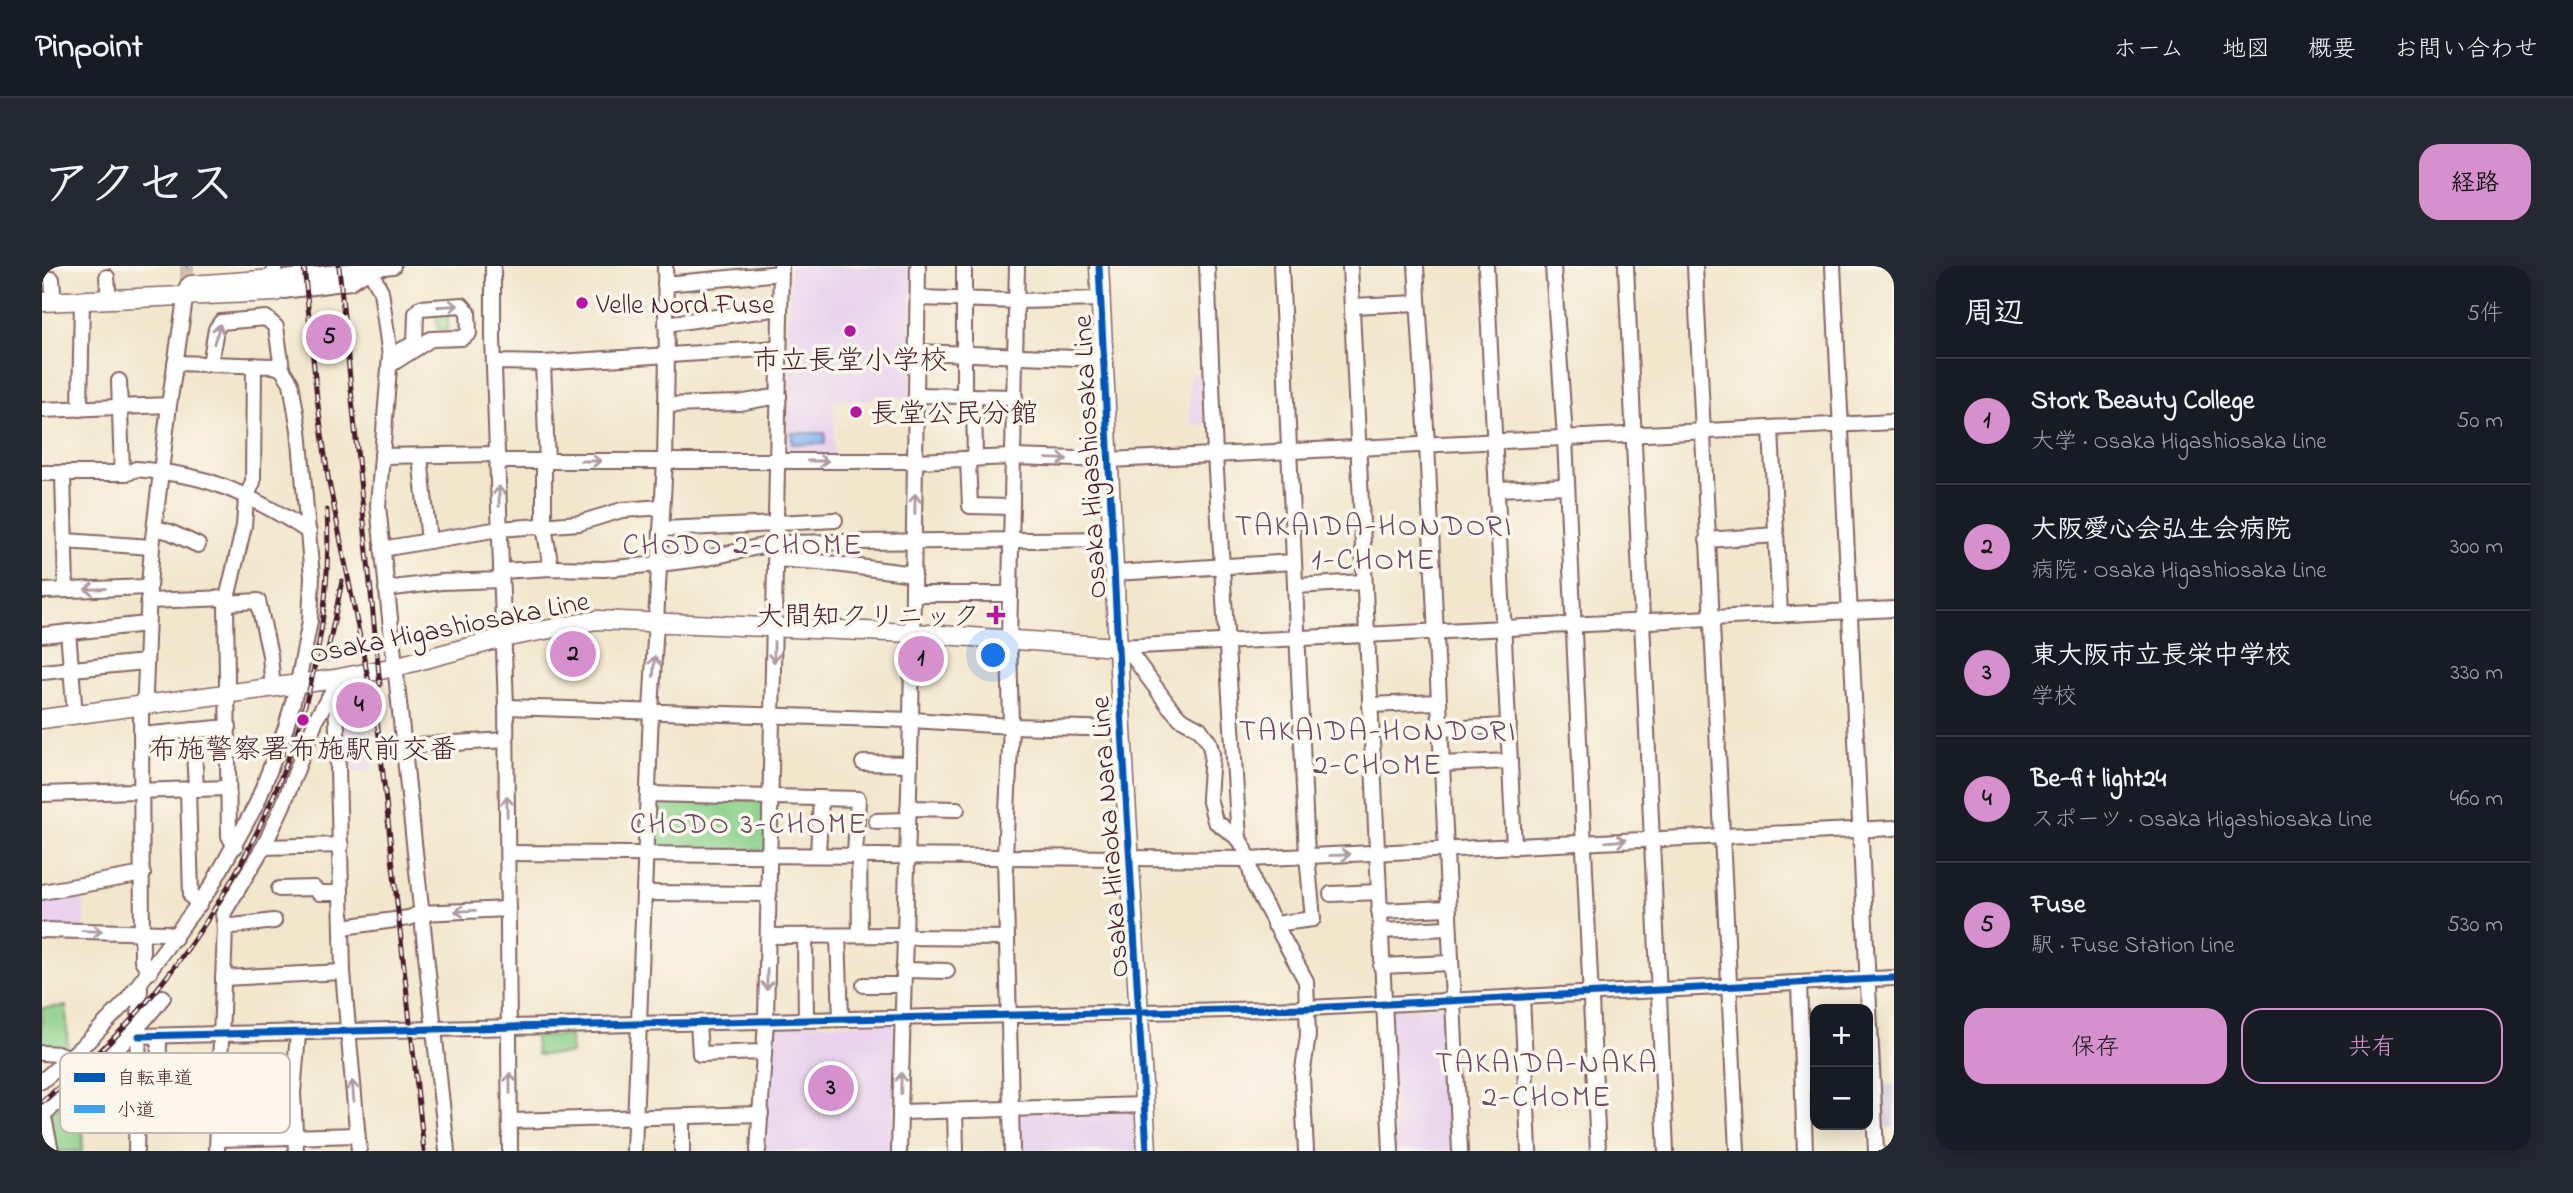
<!DOCTYPE html>
<html lang="ja">
<meta charset="utf-8">
<style>
:root{--surface:#171b24;--page:#242831;--text:#f1f3f6;--muted:#9ea1a6;--line:#363941;--accent:#d690ce}
body{margin:0;font-family:"Indie Flower","Klee One",sans-serif;background:var(--page);color:var(--text)}
.controls{position:absolute;right:21px;bottom:21px;display:grid;overflow:hidden;border-radius:14px;box-shadow:0 4px 18px #0003}
.controls button{width:63px;height:63px;display:grid;place-items:center;padding:0;border:0;border-bottom:2px solid var(--line);background:var(--surface);color:var(--text);font:35px sans-serif}
.you{position:absolute;left:952px;top:390px;width:24px;height:24px;margin:-18px;border:5px solid #fff;border-radius:50%;background:#1a73e8;box-shadow:0 0 0 10px #1a73e833}
.badge{display:grid;place-items:center;width:46px;height:46px;border-radius:50%;background:var(--accent);color:#111;font-size:23px;font-weight:700}
.pin{position:absolute;translate:-50% -50%;border:4px solid #fff;box-shadow:0 2px 7px #0006}
.list{margin:0;padding:0;list-style:none}
h2{display:flex;justify-content:space-between;align-items:center;height:91px;margin:0;padding:0 28px;font-size:30px}
h2 small{font-size:23px;font-weight:400;color:var(--muted)}
.list li{display:grid;grid-template-columns:46px 1fr auto;gap:21px;align-items:center;box-sizing:border-box;height:126px;padding:0 28px;border-top:2px solid var(--line)}
.list b{display:block;font-size:26px;white-space:nowrap}
.list p{margin:0;font-size:23px;white-space:nowrap;color:var(--muted)}
.list em{font-size:23px;font-style:normal;color:var(--muted)}
.actions{display:flex;gap:14px;padding:21px 28px}
.actions a{flex:1;padding:16px 0;border:2px solid var(--accent);border-radius:21px;text-align:center;font-size:24px;color:var(--accent)}
.actions .main{background:var(--accent);color:#111}
.map{position:relative;flex:none;width:1852px;height:885px;overflow:hidden;border-radius:21px}
header{display:flex;align-items:center;gap:42px;box-sizing:border-box;height:98px;padding:0 35px;background:var(--surface);border-bottom:2px solid var(--line)}
header strong{font-size:33px}
nav{display:flex;gap:38px;margin-inline-start:auto;font-size:24px}
.intro{display:flex;align-items:center;justify-content:space-between;box-sizing:border-box;height:168px;padding:0 42px}
h1{margin:0;font-size:49px}
.button{padding:18px 32px;border-radius:21px;background:var(--accent);color:#111;font-size:24px;font-weight:700}
main{display:flex;gap:42px;padding:0 42px}
aside{flex:1;background:var(--surface);border-radius:21px;box-shadow:0 4px 18px #0003}
.map>svg:first-child{display:block}
.built{fill:#e9d2ed}
.industrial{fill:#c9bfd7}
.green{fill:#8cd18b;stroke:#6b785b;stroke-width:2}
.water{fill:#83b5f0;stroke:#666a8e;stroke-width:2}
.lines{fill:none;stroke-linecap:round;stroke-linejoin:round}
.minor-tunnel{stroke:#d0beac;stroke-width:14;stroke-dasharray:14 7;stroke-linecap:butt}
.minor-casing{stroke:#856563;stroke-width:18}
.major-casing{stroke:#856563;stroke-width:21}
.minor{stroke:#fff;stroke-width:14}
.major{stroke:#fff;stroke-width:18}
.rail-casing{stroke:#4a1f2b;stroke-width:5}
.rail{stroke:#fbf7ec;stroke-width:2.5;stroke-dasharray:8;stroke-linecap:butt}
.quiet{stroke:#40a2eb;stroke-width:5;stroke-dasharray:10 5;stroke-linecap:butt}
.cycleway-casing{stroke:#fbf7ec;stroke-width:11}
.cycleway{stroke:#0057b8;stroke-width:7}
.oneway{stroke:#ae9aa0}
.poi-dot{fill:#b5179e;stroke:#fbf7ec;stroke-width:2.5}
.labels{text-anchor:middle;stroke-width:7;stroke-linejoin:round;paint-order:stroke}
.poi-label{font-size:28px;fill:#4a1f2b;stroke:#fbf7ec;text-anchor:start}
.street-label{font-size:28px;fill:#4a1f2b;stroke:#fbf7ec}
.neighbourhood-label{font-size:30px;letter-spacing:2px;fill:#6e4a64;stroke:#fbf7ec}
.key{fill:#fbf7ec;stroke:#c6b6b2;stroke-width:2}
.key-label{font-size:19px;fill:#4a1f2b}
</style>
<header>
<strong>Pinpoint</strong>
<nav><a>ホーム</a><a>地図</a><a>概要</a><a>お問い合わせ</a></nav>
</header>
<div class="intro"><h1>アクセス</h1><a class="button">経路</a></div>
<main>
<div class="map">
<svg width="1852" height="885" viewBox="0 0 1852 885">
<rect width="100%" height="100%" fill="#fbf7ec"/>
<filter id="ink" filterUnits="userSpaceOnUse"><feTurbulence type="fractalNoise" baseFrequency=".0143" numOctaves="2"/><feDisplacementMap in="SourceGraphic" scale="14" xChannelSelector="R" yChannelSelector="G"/><feConvolveMatrix kernelMatrix="1 2 1 2 8 2 1 2 1" color-interpolation-filters="sRGB"/></filter>
<filter id="wash" filterUnits="userSpaceOnUse"><feTurbulence type="fractalNoise" baseFrequency=".00686" numOctaves="4" result="noise"/><feDisplacementMap in="SourceGraphic" scale="28" xChannelSelector="R" yChannelSelector="G"/><feGaussianBlur stdDeviation="1.57" result="paint"/><feColorMatrix in="noise" values="0 0 0 0 0 0 0 0 0 0 0 0 0 0 0 0 0 1.4 0 .05"/><feComposite in="paint" operator="in"/></filter>
<g filter="url(#wash)">
<rect width="100%" height="100%" fill="#f2e6cc"/>
<!-- built -->
<g class="built">
<path d="M748,0H870L868,131L831,130V134L791,133L792,190L744,188Z"/>
<path d="M1147,108H1167L1169,158L1149,159Z"/>
<path d="M318,421L330,504L299,507L296,424Z"/>
<path d="M40,622L43,663L0,662V628Z"/>
<path d="M1402,739L1405,747L1413,885H1353L1347,748L1351,742Z"/>
<path d="M854,757L851,885H722L729,758Z"/>
<path d="M1094,844L1095,885H975L973,846Z"/>
</g>
<!-- industrial -->
<path class="industrial" d="M1852,819V861L1839,862L1837,820Z"/>
<!-- green -->
<g class="green">
<path d="M389,44L406,45V64L396,63L394,50Z"/>
<path d="M610,531L725,535V584H608Z"/>
<path d="M24,740L26,783L0,784V742Z"/>
<path d="M492,765H495L497,770L528,769L529,788L495,789Z"/>
<path d="M34,825L43,831L40,885H12L5,850Z"/>
</g>
<!-- water -->
<rect class="water" x="750" y="167" width="33" height="11"/>
</g>
<g filter="url(#ink)">
<g class="lines">
<!-- minor-tunnel -->
<path class="minor-tunnel" d="M145,0V19"/>
<defs>
<g id="minor">
<path d="M232,0L233,13L351,0"/>
<path d="M326,0L339,25L348,90L336,240L405,885"/>
<path d="M451,0V73L464,441L468,885"/>
<path d="M1165,0L1173,189L1197,573"/>
<path d="M1308,0L1349,885"/>
<path d="M1374,0L1385,178L1418,885"/>
<path d="M1444,0L1472,581"/>
<path d="M1511,0L1523,172L1556,885"/>
<path d="M1584,0L1624,885"/>
<path d="M1653,0L1695,885"/>
<path d="M1791,0L1834,885"/>
<path d="M65,11L66,23"/>
<path d="M10,13L11,25"/>
<path d="M623,18L739,7"/>
<path d="M234,26L308,16L324,6"/>
<path d="M877,32L976,35L1059,33"/>
<path d="M1310,40L1376,37"/>
<path d="M624,58L738,42"/>
<path d="M875,86L1062,93"/>
<path d="M452,96L501,97L737,82"/>
<path d="M133,97L232,100L240,103"/>
<path d="M501,97L505,196"/>
<path d="M348,99L389,73L420,72L427,67L426,46L420,39L378,42L374,47L373,77L348,90"/>
<path d="M77,115L80,207"/>
<path d="M874,129L973,131"/>
<path d="M922,130V0"/>
<path d="M932,130L933,193"/>
<path d="M624,139L697,137L737,130"/>
<path d="M38,143L40,34"/>
<path d="M0,144L127,139"/>
<path d="M1729,163L1738,349"/>
<path d="M340,190L455,188"/>
<path d="M378,191L387,275"/>
<path d="M926,194L928,240L970,241"/>
<path d="M456,195H873L971,191L1067,194L1852,156"/>
<path d="M502,196V260L509,302"/>
<path d="M0,207H86L94,203C114,205 134,207 154,212C189,220 237,246 267,266"/>
<path d="M21,207L24,324"/>
<path d="M1455,223L1524,220"/>
<path d="M734,257L793,254"/>
<path d="M113,262L128,266L156,279"/>
<path d="M619,263L734,258"/>
<path d="M1665,274L1734,269"/>
<path d="M23,275L110,281"/>
<path d="M340,283L457,263L537,257L580,244L620,241"/>
<path d="M733,293L777,296L872,308"/>
<path d="M459,305L509,302L562,303L617,298L665,292L734,277L1072,273"/>
<path d="M1073,307L1252,296"/>
<path d="M1253,320L1322,316"/>
<path d="M344,323L399,316L459,314"/>
<path d="M0,325L107,321"/>
<path d="M871,328H968"/>
<path d="M106,335L186,332"/>
<path d="M184,337L216,335L228,389L230,413"/>
<path d="M26,366L33,449"/>
<path d="M0,369L105,358"/>
<path d="M1076,381L1852,343"/>
<path d="M1076,381L1089,388L1127,440L1138,452L1158,463L1167,476L1170,488L1167,532L1173,555L1197,573L1203,583L1212,619L1264,715L1266,770L1260,810L1264,885"/>
<path d="M0,406L103,396"/>
<path d="M294,422L301,706L317,885"/>
<path d="M1328,439L1396,436"/>
<path d="M464,441L869,454L969,460L1080,463"/>
<path d="M1397,463L1467,460"/>
<path d="M151,464L154,523"/>
<path d="M99,469L187,461"/>
<path d="M361,480L464,474"/>
<path d="M821,497L868,498"/>
<path d="M1399,498L1468,495"/>
<path d="M146,523L149,630L157,639"/>
<path d="M0,528L186,522"/>
<path d="M607,528L816,533L813,589"/>
<path d="M866,542L915,543"/>
<path d="M834,555L865,554"/>
<path d="M193,581L187,570L184,337L202,260L204,232L211,216L212,99"/>
<path d="M222,581L299,579"/>
<path d="M466,587L1205,593L1852,562"/>
<path d="M776,588L779,532"/>
<path d="M817,589L818,669"/>
<path d="M237,623L272,622L277,627H299"/>
<path d="M0,626L101,608"/>
<path d="M603,627L727,628"/>
<path d="M1289,628L1337,626"/>
<path d="M1337,645L1406,642"/>
<path d="M1232,658L1271,653L1265,590L1239,0"/>
<path d="M183,661L232,655"/>
<path d="M301,661L367,652L379,647L466,643"/>
<path d="M0,664L125,667L133,672"/>
<path d="M1338,665L1407,662"/>
<path d="M726,670L862,669"/>
<path d="M763,670L764,753"/>
<path d="M796,670L799,752"/>
<path d="M862,671L965,672"/>
<path d="M1339,700L1408,697"/>
<path d="M861,704L905,705"/>
<path d="M108,706L100,694L99,448L103,427L107,321L110,281L127,139L145,20"/>
<path d="M181,712L301,706"/>
<path d="M1757,718L1763,885"/>
<path d="M822,719H861"/>
<path d="M1480,730L1487,885"/>
<path d="M656,756L658,788L722,786"/>
<path d="M97,770L1266,742L1852,712"/>
<path d="M0,787L17,788L26,791"/>
<path d="M0,815L46,775L82,738L169,621L215,537L244,461L256,417L268,355L270,311L257,164L249,117L240,103L234,61L224,52L179,56L174,63L168,98"/>
<path d="M0,842L9,885"/>
<path d="M913,844L914,885"/>
<path d="M858,846L1103,839"/>
<path d="M2,848C44,812 87,776 121,731"/>
<path d="M640,850V885"/>
<path d="M95,855L116,854L117,770"/>
<path d="M468,855L719,848"/>
<path d="M177,873L315,869"/>
<path d="M94,885L98,720"/>
<path d="M175,885L183,661L181,648L223,578L241,539L275,451L294,420"/>
<path d="M254,885L251,827L256,768"/>
<path d="M592,885L609,445L623,195L625,89L623,0"/>
<path d="M716,885L724,754L739,0"/>
<path d="M857,885L869,454L876,0"/>
<path d="M970,885L963,590L969,460L967,375L975,0"/>
</g>
<g id="major">
<path d="M1057,0L1080,463L1105,885"/>
<path d="M149,19L233,13"/>
<path d="M0,36L234,26"/>
<path d="M0,453L293,413L353,401L461,372L555,354L871,367L1076,381"/>
</g>
</defs>
<!-- minor casing -->
<use href="#minor" class="minor-casing"/>
<!-- major casing -->
<use href="#major" class="major-casing"/>
<!-- minor -->
<use href="#minor" class="minor"/>
<!-- major -->
<use href="#major" class="major"/>
<defs>
<g id="rail">
<path d="M262,0L275,132L286,211L336,462L382,885"/>
<path d="M297,0L338,419"/>
<path d="M284,394L300,315"/>
<path d="M0,836C30,809 63,783 90,753C212,614 295,431 285,244"/>
</g>
</defs>
<!-- rail casing -->
<use href="#rail" class="rail-casing"/>
<!-- rail -->
<use href="#rail" class="rail"/>
<!-- quiet -->
<path class="quiet" d="M144,1L145,0"/>
<defs>
<g id="cycleway">
<path d="M1057,0L1080,463L1105,885"/>
<path d="M97,770L1266,742L1852,712"/>
</g>
</defs>
<!-- cycleway casing -->
<use href="#cycleway" class="cycleway-casing"/>
<!-- cycleway -->
<use href="#cycleway" class="cycleway"/>
</g>
<!-- one-way arrows -->
<defs><path id="oneway-shaft" d="M-6 0H5M1.5-3L5.5 0L1.5 3" fill="none" stroke-width="1.6" stroke-linecap="round" stroke-linejoin="round" transform="scale(1.75)"/></defs>
<g class="oneway">
<use href="#oneway-shaft" transform="translate(406 40) rotate(-4)"/>
<use href="#oneway-shaft" transform="translate(175 68) rotate(-72)"/>
<use href="#oneway-shaft" transform="translate(1015 193) rotate(2)"/>
<use href="#oneway-shaft" transform="translate(549 195)"/>
<use href="#oneway-shaft" transform="translate(776 195)"/>
<use href="#oneway-shaft" transform="translate(457 230) rotate(-91)"/>
<use href="#oneway-shaft" transform="translate(873 238) rotate(-89)"/>
<use href="#oneway-shaft" transform="translate(53 323) rotate(178)"/>
<use href="#oneway-shaft" transform="translate(732 386) rotate(90)"/>
<use href="#oneway-shaft" transform="translate(612 400) rotate(-86)"/>
<use href="#oneway-shaft" transform="translate(465 540) rotate(-91)"/>
<use href="#oneway-shaft" transform="translate(1574 575) rotate(-5)"/>
<use href="#oneway-shaft" transform="translate(1298 589) rotate(-3)"/>
<use href="#oneway-shaft" transform="translate(423 645) rotate(177)"/>
<use href="#oneway-shaft" transform="translate(50 665) rotate(2)"/>
<use href="#oneway-shaft" transform="translate(725 714) rotate(91)"/>
<use href="#oneway-shaft" transform="translate(468 817) rotate(-90)"/>
<use href="#oneway-shaft" transform="translate(859 817) rotate(-89)"/>
<use href="#oneway-shaft" transform="translate(311 825) rotate(-95)"/>
</g>
</g>
<!-- markers -->
<g class="poi-dot">
<circle cx="540" cy="37" r="7"/>
<circle cx="808" cy="65" r="7"/>
<circle cx="814" cy="146" r="7"/>
<path d="M950.5 338.5h7v7h7v7h-7v7h-7v-7h-7v-7h7z"/>
<circle cx="261" cy="454" r="7"/>
</g>
<g class="labels">
<!-- poi labels -->
<g class="poi-label">
<text x="554" y="47">Velle Nord Fuse</text>
<text x="808" y="103" text-anchor="middle">市立長堂小学校</text>
<text x="828" y="156">長堂公民分館</text>
<text x="938" y="359" text-anchor="end">大間知クリニック</text>
<text x="261" y="492" text-anchor="middle">布施警察署布施駅前交番</text>
</g>
<!-- street labels -->
<g class="street-label">
<text transform="translate(1046 191) rotate(-93)" y="10">Osaka Higashiosaka Line</text>
<text transform="translate(407 360) rotate(-11)" y="10">Osaka Higashiosaka Line</text>
<text transform="translate(1066 571) rotate(-94)" y="10">Osaka Hiraoka Nara Line</text>
</g>
<!-- neighbourhood labels -->
<g class="neighbourhood-label">
<text x="1332" y="269">TAKAIDA-HONDORI<tspan x="1332" dy="34">1-CHOME</tspan></text>
<text x="701" y="288">CHODO 2-CHOME</text>
<text x="1336" y="474">TAKAIDA-HONDORI<tspan x="1336" dy="34">2-CHOME</tspan></text>
<text x="707" y="567">CHODO 3-CHOME</text>
<text x="1505" y="806">TAKAIDA-NAKA<tspan x="1505" dy="34">2-CHOME</tspan></text>
</g>
</g>
<!-- legend -->
<rect x="18" y="787" width="230" height="80" rx="10" class="key"/>
<rect x="32" y="807" width="31" height="9" fill="#0057b8"/>
<rect x="32" y="839" width="31" height="8" fill="#40a2eb"/>
<g class="key-label">
<text x="75" y="818">自転車道</text>
<text x="75" y="850">小道</text>
</g>
</svg>
<div class="controls">
<button>+</button>
<button>−</button>
</div>
<div class="you"></div>
<div class="pin badge" style="left:879px;top:393px">1</div>
<div class="pin badge" style="left:531px;top:388px">2</div>
<div class="pin badge" style="left:789px;top:822px">3</div>
<div class="pin badge" style="left:317px;top:439px">4</div>
<div class="pin badge" style="left:287px;top:71px">5</div>
</div>
<aside>
<h2>周辺<small>5件</small></h2>
<ul class="list">
<li><span class="badge">1</span><div><b>Stork Beauty College</b><p>大学 · Osaka Higashiosaka Line</p></div><em>50 m</em></li>
<li><span class="badge">2</span><div><b>大阪愛心会弘生会病院</b><p>病院 · Osaka Higashiosaka Line</p></div><em>300 m</em></li>
<li><span class="badge">3</span><div><b>東大阪市立長栄中学校</b><p>学校</p></div><em>330 m</em></li>
<li><span class="badge">4</span><div><b>Be-fit light24</b><p>スポーツ · Osaka Higashiosaka Line</p></div><em>460 m</em></li>
<li><span class="badge">5</span><div><b>Fuse</b><p>駅 · Fuse Station Line</p></div><em>530 m</em></li>
</ul>
<div class="actions"><a class="main">保存</a><a>共有</a></div>
</aside>
</main>
